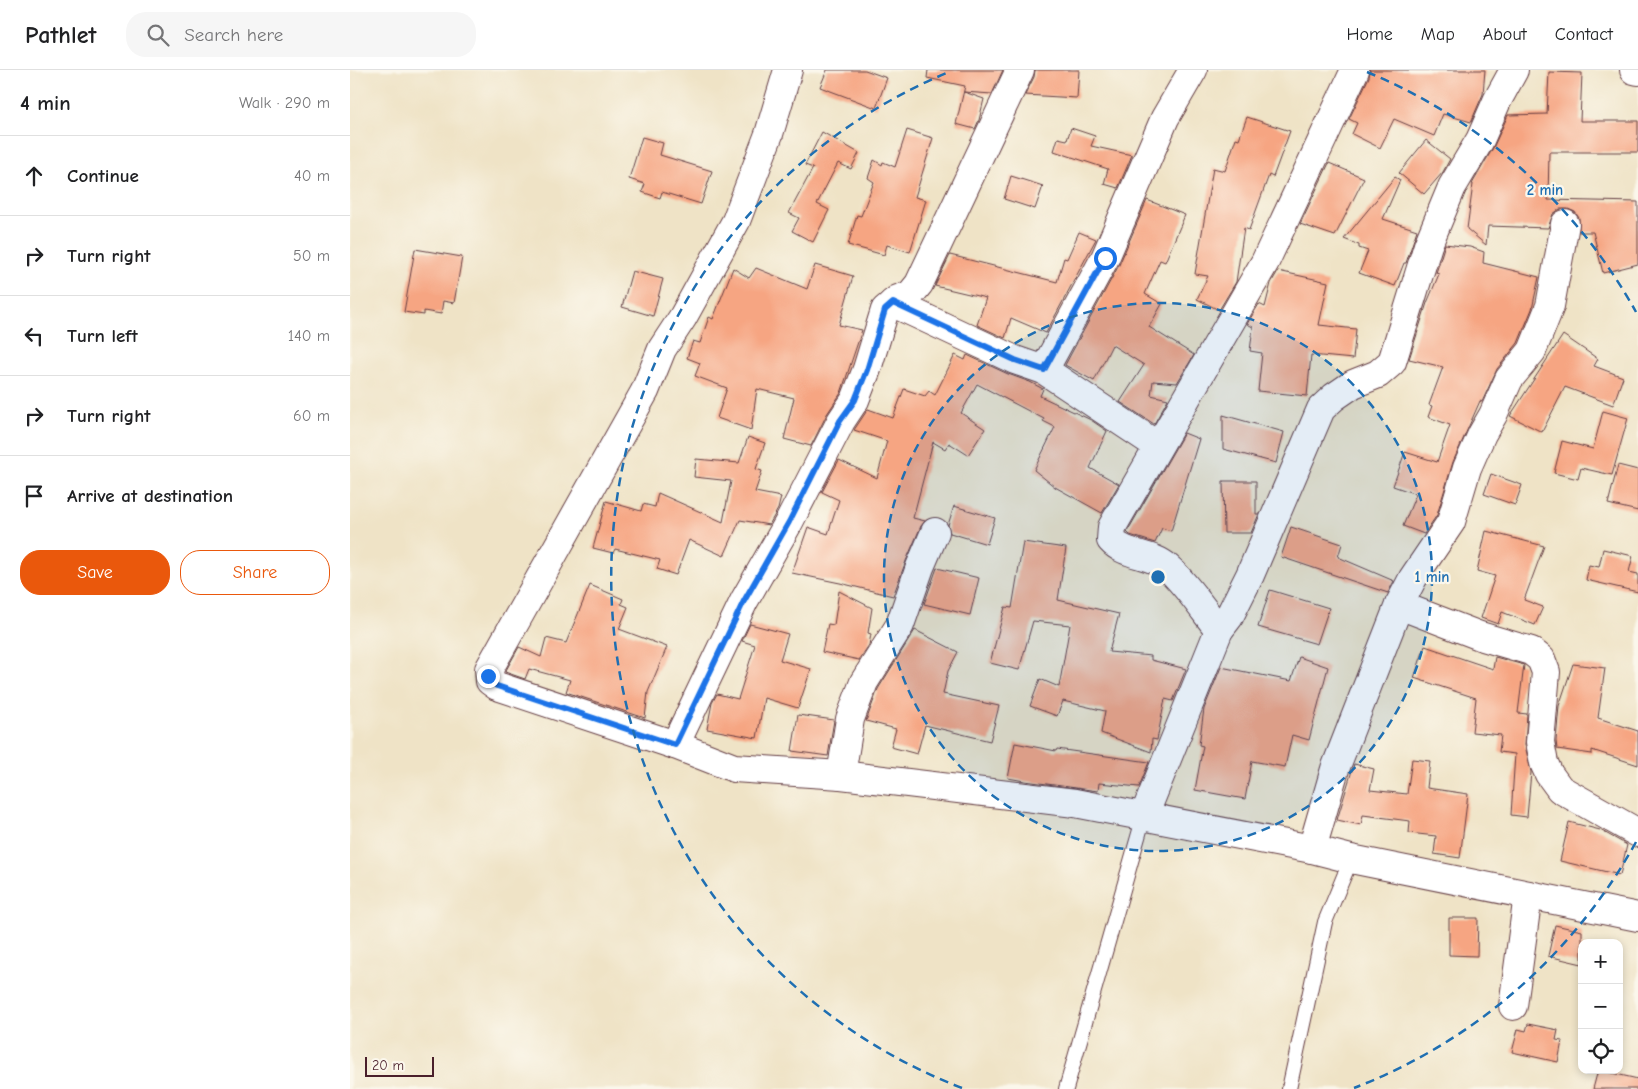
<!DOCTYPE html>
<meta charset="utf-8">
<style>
:root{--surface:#fff;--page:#f6f6f6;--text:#202124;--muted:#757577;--line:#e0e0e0;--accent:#ea580c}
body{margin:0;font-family:"Comic Neue",sans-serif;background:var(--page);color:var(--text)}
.controls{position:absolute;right:15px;bottom:15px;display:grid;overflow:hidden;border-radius:10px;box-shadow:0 2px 8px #0003}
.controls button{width:45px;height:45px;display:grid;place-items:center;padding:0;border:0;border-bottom:1px solid var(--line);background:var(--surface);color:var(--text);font:25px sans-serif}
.scale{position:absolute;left:15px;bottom:12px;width:69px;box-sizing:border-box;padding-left:5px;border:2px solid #4a1f2b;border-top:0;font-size:14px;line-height:18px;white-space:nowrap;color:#4a1f2b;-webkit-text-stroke:4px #fbf7ec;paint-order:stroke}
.stop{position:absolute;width:15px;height:15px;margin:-11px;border:4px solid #1a73e8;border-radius:50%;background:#fff}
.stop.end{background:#1a73e8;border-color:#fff;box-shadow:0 1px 5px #0008}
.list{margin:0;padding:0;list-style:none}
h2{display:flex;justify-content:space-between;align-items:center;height:65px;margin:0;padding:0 20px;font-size:21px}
h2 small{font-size:16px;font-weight:400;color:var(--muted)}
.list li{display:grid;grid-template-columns:32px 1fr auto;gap:15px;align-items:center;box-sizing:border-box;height:80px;padding:0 20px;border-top:1px solid var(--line)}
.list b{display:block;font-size:19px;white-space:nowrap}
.list em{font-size:16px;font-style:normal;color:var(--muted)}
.actions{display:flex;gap:10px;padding:15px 20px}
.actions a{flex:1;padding:11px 0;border:1px solid var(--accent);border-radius:20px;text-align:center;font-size:18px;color:var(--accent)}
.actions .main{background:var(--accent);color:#fff}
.icon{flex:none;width:28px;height:28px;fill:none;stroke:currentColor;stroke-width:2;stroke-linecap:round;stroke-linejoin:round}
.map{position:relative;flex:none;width:1288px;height:1019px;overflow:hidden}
header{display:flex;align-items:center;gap:30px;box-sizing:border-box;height:70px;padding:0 25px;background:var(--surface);border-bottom:1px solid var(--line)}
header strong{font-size:24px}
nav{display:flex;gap:28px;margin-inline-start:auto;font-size:18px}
.search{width:350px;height:45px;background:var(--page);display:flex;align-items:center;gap:12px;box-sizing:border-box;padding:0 18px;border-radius:20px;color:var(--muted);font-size:19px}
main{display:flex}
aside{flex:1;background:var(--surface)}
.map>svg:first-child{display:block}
.building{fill:#f6a582}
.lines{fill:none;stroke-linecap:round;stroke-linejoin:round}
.lane-casing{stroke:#633c42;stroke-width:16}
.street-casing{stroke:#633c42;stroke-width:30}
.lane{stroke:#fff;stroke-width:14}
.street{stroke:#fff;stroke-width:28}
.route{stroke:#1a73e8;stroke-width:6}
.ring{fill:none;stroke:#1f6fb2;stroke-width:2.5;stroke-dasharray:9 6}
.centre{fill:#1f6fb2;stroke:#fbf7ec;stroke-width:2.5}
.ring-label{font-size:15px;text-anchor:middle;font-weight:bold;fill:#1f6fb2;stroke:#fbf7ec;stroke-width:4.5;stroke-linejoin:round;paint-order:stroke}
</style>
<header>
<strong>Pathlet</strong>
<div class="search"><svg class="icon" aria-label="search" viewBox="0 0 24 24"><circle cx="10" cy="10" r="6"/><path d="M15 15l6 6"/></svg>Search here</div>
<nav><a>Home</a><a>Map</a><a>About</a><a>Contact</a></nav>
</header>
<main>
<aside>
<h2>4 min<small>Walk · 290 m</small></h2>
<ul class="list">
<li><svg class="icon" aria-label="ahead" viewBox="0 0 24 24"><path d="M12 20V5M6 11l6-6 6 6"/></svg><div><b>Continue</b></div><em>40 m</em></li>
<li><svg class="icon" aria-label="right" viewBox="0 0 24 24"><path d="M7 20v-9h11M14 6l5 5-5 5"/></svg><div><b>Turn right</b></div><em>50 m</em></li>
<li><svg class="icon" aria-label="left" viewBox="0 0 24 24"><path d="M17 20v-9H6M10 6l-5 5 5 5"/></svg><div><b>Turn left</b></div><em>140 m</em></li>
<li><svg class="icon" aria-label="right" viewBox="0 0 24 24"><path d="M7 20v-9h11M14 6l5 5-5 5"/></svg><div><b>Turn right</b></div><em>60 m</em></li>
<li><svg class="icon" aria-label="arrive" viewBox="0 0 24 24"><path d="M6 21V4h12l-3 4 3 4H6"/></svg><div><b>Arrive at destination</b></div></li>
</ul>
<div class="actions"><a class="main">Save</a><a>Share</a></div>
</aside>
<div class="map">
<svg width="1288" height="1019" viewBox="0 0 1288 1019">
<rect width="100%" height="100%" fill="#fbf7ec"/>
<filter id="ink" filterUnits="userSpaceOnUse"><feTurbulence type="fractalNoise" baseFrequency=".02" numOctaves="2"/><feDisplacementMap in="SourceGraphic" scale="10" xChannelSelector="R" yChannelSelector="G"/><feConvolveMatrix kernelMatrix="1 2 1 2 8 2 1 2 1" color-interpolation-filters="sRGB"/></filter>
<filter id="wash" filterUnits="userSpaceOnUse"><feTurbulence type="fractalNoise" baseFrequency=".0096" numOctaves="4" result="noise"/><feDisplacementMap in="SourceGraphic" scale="20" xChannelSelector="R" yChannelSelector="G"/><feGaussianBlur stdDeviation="1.12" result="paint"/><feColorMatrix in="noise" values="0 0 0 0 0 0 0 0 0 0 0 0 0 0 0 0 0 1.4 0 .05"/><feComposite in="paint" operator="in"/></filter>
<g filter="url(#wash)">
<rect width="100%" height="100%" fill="#efe3c6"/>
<g id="blocks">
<!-- building -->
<g class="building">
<path d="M477,0H515L537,8L526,38L470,17Z"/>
<path d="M578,0H653L642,24L614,22L634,29L629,50L625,59L606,54L615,16L577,8Z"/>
<path d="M685,0H729L727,28L675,25L684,7Z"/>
<path d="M1020,0H1135L1133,24L1121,52L1093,44L1084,66L1044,49L1030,78L1002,64L1007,53L999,49L1019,7Z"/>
<path d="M1199,2L1232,3L1230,51H1288V82H1199L1198,130L1288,132V194L1253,203L1243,162H1229V148L1225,142L1218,139H1210L1203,144L1198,158L1138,156L1136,175L1117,159L1123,114H1122L1143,78L1158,45L1197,44Z"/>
<path d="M897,47L940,61L923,107L919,105L899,160L894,158L886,212L869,240L847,229L858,206L845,204L863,98L875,101L886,68L889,69Z"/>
<path d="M721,58L745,66L741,76L782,85L768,118L754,114L758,99L704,81L708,68L717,70Z"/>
<path d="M557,60L583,68L565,127L576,130L560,182L537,175L534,185L498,175L507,145L511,146L524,112L518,108L524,90L532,95L533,92L545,97Z"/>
<path d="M472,62L509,83L501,99L488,93L467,134L479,140L463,172L442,161L449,148L439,143L463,98L455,95Z"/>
<path d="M292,67L313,73L310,85L362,101L351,134L312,122L310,128L292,122L295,114L279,109Z"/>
<path d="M1076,70L1100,89L1093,102L1074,124L1049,103Z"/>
<path d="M979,93L1014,108L985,166L950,154Z"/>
<path d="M661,106L693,116L685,139L654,129Z"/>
<path d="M1045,107L1050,110L1033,149L1067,160L1056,193H1054L1045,216L1009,203L1018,181L1009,178V175L994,169Z"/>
<path d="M797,130L835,145L815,192L810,190L795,224L812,234L799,257L844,285L827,313L803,311L801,325L818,329L804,354L770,332L794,295L762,275L744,311L715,295L769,195Z"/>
<path d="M729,162L746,169L696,263L661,248L655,268L627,255L636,228L585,216L600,185L707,212L714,188L717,189Z"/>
<path d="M1095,174L1120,177L1134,182L1133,193L1189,207L1182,239L1168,273L1147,299L1132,332L1130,331L1103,392L1087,445L1074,464L1053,456L1066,424L1043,416L1055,382L1087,392L1100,355L1078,347L1082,336L1079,335L1093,297L1059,289L1077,233L1089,204L1086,203Z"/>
<path d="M65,179L112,187L104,233L93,231L91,244L74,241V245L54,242Z"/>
<path d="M465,195L503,206L489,255L512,260L491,323L477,344L461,376L434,369L444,328L407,319L401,360L367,348L377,318L345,306L350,293L337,288L343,271L350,273L359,247L363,249L383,198L399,208L406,198L457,219Z"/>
<path d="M282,201L313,209L303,246L272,237Z"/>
<path d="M928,201L978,212L969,255L1006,259L1003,289L961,285L957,326L908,321L912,283L900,281L903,257L897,254L909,234L915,237L921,213Z"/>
<path d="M1213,265L1248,289L1244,296L1273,307L1263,335L1215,317L1192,362L1160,346Z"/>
<path d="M605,285L615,290L617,285L658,304L680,312L693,319L690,326L741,350L757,361L740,398L769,414L752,443L705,417L684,400L705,357L693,351L694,349L627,314L611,343L635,359L618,385L599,373L595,379L583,372L563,448L575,451L571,456L556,491L543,526L490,513L442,503L458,457L478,464L489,430L472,422L489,390L527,408L537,371L504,360L518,339L543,348L554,319L575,326L579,321L585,325Z"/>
<path d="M1253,341L1278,348L1262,405L1231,398L1228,409L1204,403L1212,371L1243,379Z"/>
<path d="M873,345L934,362L926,393L873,379Z"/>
<path d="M834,363L849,369L821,461L812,458L805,473L780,465L777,462Z"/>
<path d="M398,367L415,373L406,399L412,401L405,422L431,427L428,439L419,455L390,450L374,486L339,470L326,505L307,499L310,490L265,479L263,483L243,478L256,431L291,441L293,434L305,437L308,423L373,452L381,411L344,407L346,389L389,393Z"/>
<path d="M1268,395L1288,400V441L1258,434Z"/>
<path d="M1141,404L1172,415L1165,435L1134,424Z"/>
<path d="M873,411H906V444H909L901,463H874Z"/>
<path d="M604,436L645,448L637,474L600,463L598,455Z"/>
<path d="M941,457L992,474L988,487L1044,511L1038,523L931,487Z"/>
<path d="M1136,461L1194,476L1174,530L1193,537L1185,555L1152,542L1148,554L1131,548L1145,506L1127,501Z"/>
<path d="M673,472L716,478L708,530L769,544L759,582L801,586V590L836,599L823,631L815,629L807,670L802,669L801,682L751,663L755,641L713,631L707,646L680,636L690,609L709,617L720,555L683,551L669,600L640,593L655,537L662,538Z"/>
<path d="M1253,479L1283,486L1279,502L1288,504V522L1236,510L1239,495L1249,497Z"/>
<path d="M587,498L629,508L620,545L574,534Z"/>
<path d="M240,515L273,529L271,534L278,537L269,559L317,577L298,622L295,648L216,622L220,610L179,599L175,609L155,602L169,577L191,587L196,568L216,573Z"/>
<path d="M920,520L979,538L967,574L908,557Z"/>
<path d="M489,521L522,538L518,563L521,564L519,575L509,590L472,582L478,554L484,555Z"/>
<path d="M400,554L438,564L430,590L461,599L448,638L414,628L407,668L357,659L362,633L367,624L388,629L405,575L392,571Z"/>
<path d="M565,560L608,582L598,601L593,624L649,636L640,671L575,655L567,684L541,677L546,659L516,651L528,619Z"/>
<path d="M1075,576L1143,599L1145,587L1174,595L1168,643L1177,644L1175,675L1181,702L1177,747L1161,745L1165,684L1149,682L1151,665L1122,662L1126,628L1064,608Z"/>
<path d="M949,587L978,597L959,670L942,665L935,697L902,691L895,729L845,720L853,676L849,675L854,639L871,597L941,611Z"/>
<path d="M1223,594L1255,598L1248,648L1288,661V695L1242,680V684L1207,679L1206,671L1209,636Z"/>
<path d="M448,645L484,650L478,686L442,681Z"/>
<path d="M665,673L706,681L707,679L799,692L789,717L749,713L748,721L675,711L658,708Z"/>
<path d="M1062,689L1080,691L1077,718L1118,724L1110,788L1084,784L1086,766L1059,763L1060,751L1013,745L1011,755L987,750L1004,694L1024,699L1020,720L1057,724Z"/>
<path d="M1219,752L1250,760L1277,775L1270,805L1210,791Z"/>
<path d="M1099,848H1128L1127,886L1099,885Z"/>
<path d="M1205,855L1232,861V894L1198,886Z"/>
<path d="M1178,954L1208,960L1206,970L1212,971L1208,992L1162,982L1168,959L1176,961Z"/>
<path d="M1248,1000L1288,1009V1019H1243Z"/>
</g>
</g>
</g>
<g filter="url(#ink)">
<use href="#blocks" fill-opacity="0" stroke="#633c42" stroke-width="1"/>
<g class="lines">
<defs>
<g id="lane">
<path d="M716,1019L794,746"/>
<path d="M939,1019L975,852L1001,789"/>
</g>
<g id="street">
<path d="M438,0L419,64L386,151L333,247L312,279L295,321L139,599L140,611L147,616L325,675L384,698L491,705L725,733L962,779L1001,789L1288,847"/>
<path d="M1284,0L1288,1"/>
<path d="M543,233L665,290L694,300L808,376"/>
<path d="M694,300L755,188L815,48L843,0"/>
<path d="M1049,535L1130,566L1181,581L1191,589L1196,602L1190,672L1194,693L1199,704L1210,719L1288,763"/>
<path d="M869,560L879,547L900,505L971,339L984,327L1003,314L1028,304L1042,292L1078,175L1102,117L1130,70L1147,31L1164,0"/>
<path d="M325,675L394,531L439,452L491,351L505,330L517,299L535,240L548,229L560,225L569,214L670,0"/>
<path d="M491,705L500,649L514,612L550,555L570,497L585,462"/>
<path d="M794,746L869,560C855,542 834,511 817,497C801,483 775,486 761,470L762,457L915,192L1005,0"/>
<path d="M962,779L985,699L1049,535L1063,508L1101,452L1117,398L1132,364L1143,345L1159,309L1182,281L1200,236L1215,154"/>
<path d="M1163,936L1178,825"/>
</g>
</defs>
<!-- lane casing -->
<use href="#lane" class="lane-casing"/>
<!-- street casing -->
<use href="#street" class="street-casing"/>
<!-- lane -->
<use href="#lane" class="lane"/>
<!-- street -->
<use href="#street" class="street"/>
</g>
</g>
<g class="lines" filter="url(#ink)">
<!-- route -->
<path class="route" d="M138,606L140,611L147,616L325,675L394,531L439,452L490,351L505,330L517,300L535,240L543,233L665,290L694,300L755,188"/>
</g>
<!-- distance rings -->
<circle cx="808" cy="507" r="274" fill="#1f6fb2" fill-opacity=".12"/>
<g class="ring">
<circle cx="808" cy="507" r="274"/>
<path d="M1286 772A547 547 0 0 1 1004 1018M612 1018A547 547 0 0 1 599 2M1017 2A547 547 0 0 1 1286 242"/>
</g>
<circle cx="808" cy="507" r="8" class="centre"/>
<g class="ring-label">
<text x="1195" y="125">2 min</text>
<text x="1082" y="512">1 min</text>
</g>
</svg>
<div class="controls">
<button>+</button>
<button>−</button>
<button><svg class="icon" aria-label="locate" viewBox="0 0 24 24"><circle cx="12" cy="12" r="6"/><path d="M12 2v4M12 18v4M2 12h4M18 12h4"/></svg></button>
</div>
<div class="scale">20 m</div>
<div class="stop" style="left:755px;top:188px"></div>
<div class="stop end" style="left:138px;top:606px"></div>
</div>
</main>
